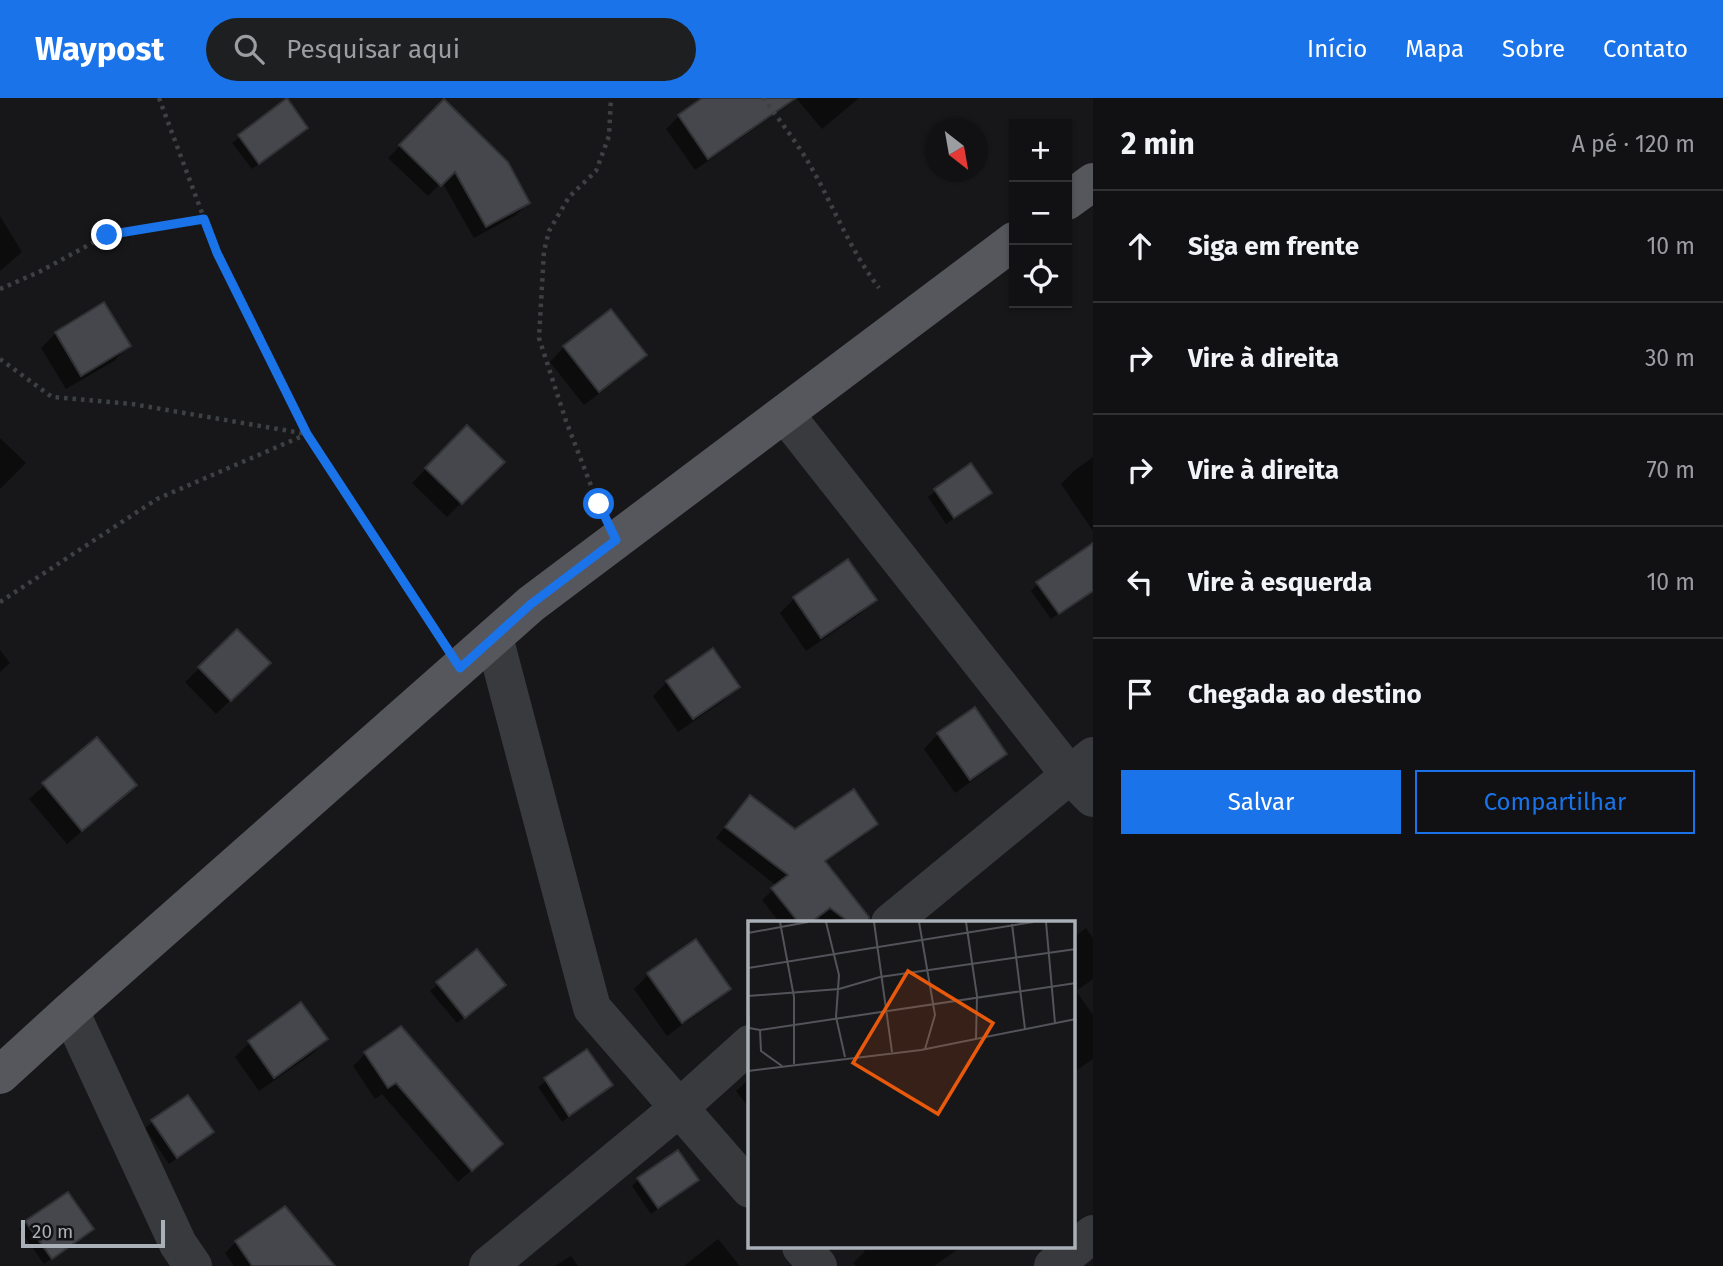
<!DOCTYPE html>
<html lang="pt">
<meta charset="utf-8">
<style>
:root{--surface:#111113;--page:#1e1f21;--text:#f1f3f6;--muted:#9c9da0;--line:#303133;--accent:#1a73e8}
body{margin:0;font-family:"Fira Sans",sans-serif;background:var(--page);color:var(--text)}
.controls{position:absolute;right:21px;top:21px;display:grid;overflow:hidden;border-radius:0px;box-shadow:0 2px 5px #0004}
.controls button{width:63px;height:63px;display:grid;place-items:center;padding:0;border:0;border-bottom:2px solid var(--line);background:var(--surface);color:var(--text);font:35px sans-serif}
.compass{position:absolute;left:925px;top:21px;width:63px;height:63px;border-radius:50%;background:var(--surface);box-shadow:0 2px 5px #0004;rotate:149deg}
.scale{position:absolute;left:21px;bottom:18px;width:144px;box-sizing:border-box;padding-left:7px;border:4px solid #aab0b8;border-top:0;font-size:19px;line-height:24px;white-space:nowrap;color:#aab0b8;-webkit-text-stroke:5px #121214;paint-order:stroke}
.stop{position:absolute;width:21px;height:21px;margin:-16px;border:5px solid #1a73e8;border-radius:50%;background:#fff}
.stop.end{background:#1a73e8;border-color:#fff;box-shadow:0 2px 7px #0008}
.list{margin:0;padding:0;list-style:none}
h2{display:flex;justify-content:space-between;align-items:center;height:91px;margin:0;padding:0 28px;font-size:30px}
h2 small{font-size:23px;font-weight:400;color:var(--muted)}
.list li{display:grid;grid-template-columns:46px 1fr auto;gap:21px;align-items:center;box-sizing:border-box;height:112px;padding:0 28px;border-top:2px solid var(--line)}
.list b{display:block;font-size:26px;white-space:nowrap}
.list em{font-size:23px;font-style:normal;color:var(--muted)}
.actions{display:flex;gap:14px;padding:21px 28px}
.actions a{flex:1;padding:16px 0;border:2px solid var(--accent);border-radius:0px;text-align:center;font-size:24px;color:var(--accent)}
.actions .main{background:var(--accent);color:#fff}
.icon{flex:none;width:38px;height:38px;fill:none;stroke:currentColor;stroke-width:2;stroke-linecap:round;stroke-linejoin:round}
.map{position:relative;flex:none;width:1093px;height:1168px;overflow:hidden}
header{display:flex;align-items:center;gap:42px;box-sizing:border-box;height:98px;padding:0 35px;background:var(--accent);color:#fff}
header strong{font-size:33px}
nav{display:flex;gap:38px;margin-inline-start:auto;font-size:24px}
.search{width:490px;height:63px;background:var(--page);display:flex;align-items:center;gap:18px;box-sizing:border-box;padding:0 24px;border-radius:38px;color:var(--muted);font-size:26px}
main{display:flex}
aside{flex:1;background:var(--surface)}
.map>svg:first-child{display:block}
.shadow{fill:#0007}
.building{fill:#46474c;stroke:#313235;stroke-width:2}
.lines{fill:none;stroke-linecap:round;stroke-linejoin:round}
.path{stroke:#3e4144;stroke-width:4.5;stroke-dasharray:3.5 5;stroke-linecap:butt}
.minor{stroke:#383a3e;stroke-width:38}
.major{stroke:#55575c;stroke-width:38}
.route{stroke:#1a73e8;stroke-width:9}
.inset-road{fill:none;stroke:#525459;stroke-width:2}
.view{fill:#e8590c;fill-opacity:0.15;stroke:#e8590c;stroke-width:3.5}
.inset-edge{fill:none;stroke:#aab0b8;stroke-width:3.5}
</style>
<header>
<strong>Waypost</strong>
<div class="search"><svg class="icon" aria-label="search" viewBox="0 0 24 24"><circle cx="10" cy="10" r="6"/><path d="M15 15l6 6"/></svg>Pesquisar aqui</div>
<nav><a>Início</a><a>Mapa</a><a>Sobre</a><a>Contato</a></nav>
</header>
<main>
<div class="map">
<svg width="1093" height="1168" viewBox="0 0 1093 1168">
<rect width="100%" height="100%" fill="#171719"/>
<!-- shadow -->
<g class="shadow">
<path d="M705,0H859L822,31L797,1L695,72L666,31L679,18Z"/>
<path d="M287,2L299,36L252,71L232,45Z"/>
<path d="M444,3L528,105L516,117L474,140L442,84L428,98L388,60Z"/>
<path d="M0,118L22,154L0,173Z"/>
<path d="M103,207L128,248L114,263L66,291L41,250L56,235Z"/>
<path d="M564,249L645,257L631,271L584,307L550,264Z"/>
<path d="M467,329L502,364L447,419L412,385Z"/>
<path d="M0,340L26,365L0,391Z"/>
<path d="M1093,359V433L1061,386L1075,372Z"/>
<path d="M970,367L989,395L946,426L928,399Z"/>
<path d="M1038,486H1093V491L1051,521L1031,493Z"/>
<path d="M794,501H875L860,516L806,553L780,515Z"/>
<path d="M237,534L254,580L216,616L185,584Z"/>
<path d="M0,552L10,565L0,574Z"/>
<path d="M667,584L738,589L723,603L678,634L653,598Z"/>
<path d="M938,636L1005,656L990,670L955,695L924,651Z"/>
<path d="M97,642L120,701L67,746L29,701Z"/>
<path d="M740,710L795,733L875,726L865,737L824,765L867,825H826L818,819L810,825H780L762,802L777,788L716,740Z"/>
<path d="M1086,830L1093,840V881L1076,893L1093,917V961L1074,974V839Z"/>
<path d="M696,843L728,890L714,905L685,925L648,877Z"/>
<path d="M477,854L497,893L457,925L430,893Z"/>
<path d="M647,878L682,927L667,938L634,891Z"/>
<path d="M301,906L326,941L312,956L259,993L235,959L249,945Z"/>
<path d="M587,953L610,987L562,1024L538,989Z"/>
<path d="M365,956L488,1058L458,1084L382,996L375,1001L353,968Z"/>
<path d="M750,980V1011L736,993Z"/>
<path d="M188,999L212,1034L169,1066L145,1030Z"/>
<path d="M639,1081L696,1082L651,1116L632,1088Z"/>
<path d="M26,1124L84,1137L44,1166L19,1131Z"/>
<path d="M718,1141L739,1167L738,1168H684Z"/>
<path d="M236,1144L333,1168H234L225,1155Z"/>
<path d="M861,1149H961L934,1168H856L853,1165L865,1153Z"/>
<path d="M571,1158L578,1168H555Z"/>
</g>
<!-- building -->
<g class="building">
<path d="M287,0L308,30L259,66L238,37Z"/>
<path d="M702,0H796L708,61L678,17Z"/>
<path d="M444,1L508,64L530,105L486,129L455,74L441,88L399,47Z"/>
<path d="M104,204L131,248L81,278L55,234Z"/>
<path d="M611,211L647,257L599,294L563,248Z"/>
<path d="M467,327L505,364L462,406L425,370Z"/>
<path d="M971,365L992,395L954,420L934,391Z"/>
<path d="M1093,445V493L1059,516L1036,484Z"/>
<path d="M848,461L877,502L821,540L793,499Z"/>
<path d="M237,531L271,565L231,603L198,569Z"/>
<path d="M713,550L740,589L693,621L666,583Z"/>
<path d="M975,609L1007,656L970,682L937,635Z"/>
<path d="M97,639L137,687L82,733L42,685Z"/>
<path d="M854,691L878,726L825,763L869,819V825H850L830,810L810,825H799L771,790L788,777L725,729L750,697L795,731Z"/>
<path d="M696,841L731,891L682,925L647,875Z"/>
<path d="M477,851L506,887L465,920L436,884Z"/>
<path d="M301,904L328,941L274,980L248,943Z"/>
<path d="M401,928L503,1046L472,1073L396,985L388,990L364,954Z"/>
<path d="M587,951L613,987L569,1018L544,980Z"/>
<path d="M188,997L214,1034L177,1060L151,1022Z"/>
<path d="M678,1052L699,1082L658,1110L637,1080Z"/>
<path d="M68,1094L94,1131L52,1161L25,1123Z"/>
<path d="M285,1108L335,1168H252L235,1143Z"/>
</g>
<g class="lines">
<!-- path -->
<g class="path">
<path d="M159,0L217,155L307,336"/>
<path d="M763,0C778,20 794,41 807,62C832,104 849,151 879,190"/>
<path d="M0,191L39,174L107,137L204,121"/>
<path d="M0,261L52,299L132,306L307,336"/>
<path d="M597,403L566,323L539,240L544,153L549,133L569,99L596,73L609,38L611,0"/>
<path d="M0,504L157,401L307,336L434,531"/>
</g>
<!-- minor -->
<g class="minor">
<path d="M785,316L1069,676L1093,700"/>
<path d="M494,539L592,910L750,1091"/>
<path d="M890,825L1093,658"/>
<path d="M70,913L178,1146L193,1168"/>
<path d="M801,1149L818,1168"/>
<path d="M488,1168L679,1010L750,946"/>
<path d="M1053,1168L1093,1136"/>
</g>
<!-- major -->
<g class="major">
<path d="M1067,103L1093,84"/>
<path d="M0,977L70,913L531,506L1014,143"/>
</g>
</g>
<g class="lines">
<!-- route -->
<path class="route" d="M107,137L204,121L217,155L307,336L460,570L531,506L616,442L599,406"/>
</g>
<!-- overview -->
<g transform="translate(748 823)">
<rect width="327" height="327" fill="#171719"/>
<path class="inset-road" d="M32,1L46,76V143M78,1L91,54L88,96L97,136M126,1L144,131M171,1L187,94L177,128M218,1L229,75L228,118M298,1L307,102M264,3L277,108M0,12L60,1M0,47L285,1M0,75L91,68L132,56L328,28M0,88L1,107L12,109L328,62M12,109L13,130L34,145M0,150L173,129L328,98"/>
<path class="view" d="M160,50L245,102L190,193L105,142Z"/>
<rect width="327" height="327" class="inset-edge"/>
</g>
</svg>
<div class="controls">
<button>+</button>
<button>−</button>
<button><svg class="icon" aria-label="locate" viewBox="0 0 24 24"><circle cx="12" cy="12" r="6"/><path d="M12 2v4M12 18v4M2 12h4M18 12h4"/></svg></button>
</div>
<svg class="compass" viewBox="-18 -18 36 36"><path d="M0-13l5 13h-10z" fill="#e53935"/><path d="M0 13l5-13h-10z" fill="#9c9da0"/></svg>
<div class="scale">20 m</div>
<div class="stop" style="left:599px;top:406px"></div>
<div class="stop end" style="left:107px;top:137px"></div>
</div>
<aside>
<h2>2 min<small>A pé · 120 m</small></h2>
<ul class="list">
<li><svg class="icon" aria-label="ahead" viewBox="0 0 24 24"><path d="M12 20V5M6 11l6-6 6 6"/></svg><div><b>Siga em frente</b></div><em>10 m</em></li>
<li><svg class="icon" aria-label="right" viewBox="0 0 24 24"><path d="M7 20v-9h11M14 6l5 5-5 5"/></svg><div><b>Vire à direita</b></div><em>30 m</em></li>
<li><svg class="icon" aria-label="right" viewBox="0 0 24 24"><path d="M7 20v-9h11M14 6l5 5-5 5"/></svg><div><b>Vire à direita</b></div><em>70 m</em></li>
<li><svg class="icon" aria-label="left" viewBox="0 0 24 24"><path d="M17 20v-9H6M10 6l-5 5 5 5"/></svg><div><b>Vire à esquerda</b></div><em>10 m</em></li>
<li><svg class="icon" aria-label="arrive" viewBox="0 0 24 24"><path d="M6 21V4h12l-3 4 3 4H6"/></svg><div><b>Chegada ao destino</b></div></li>
</ul>
<div class="actions"><a class="main">Salvar</a><a>Compartilhar</a></div>
</aside>
</main>
